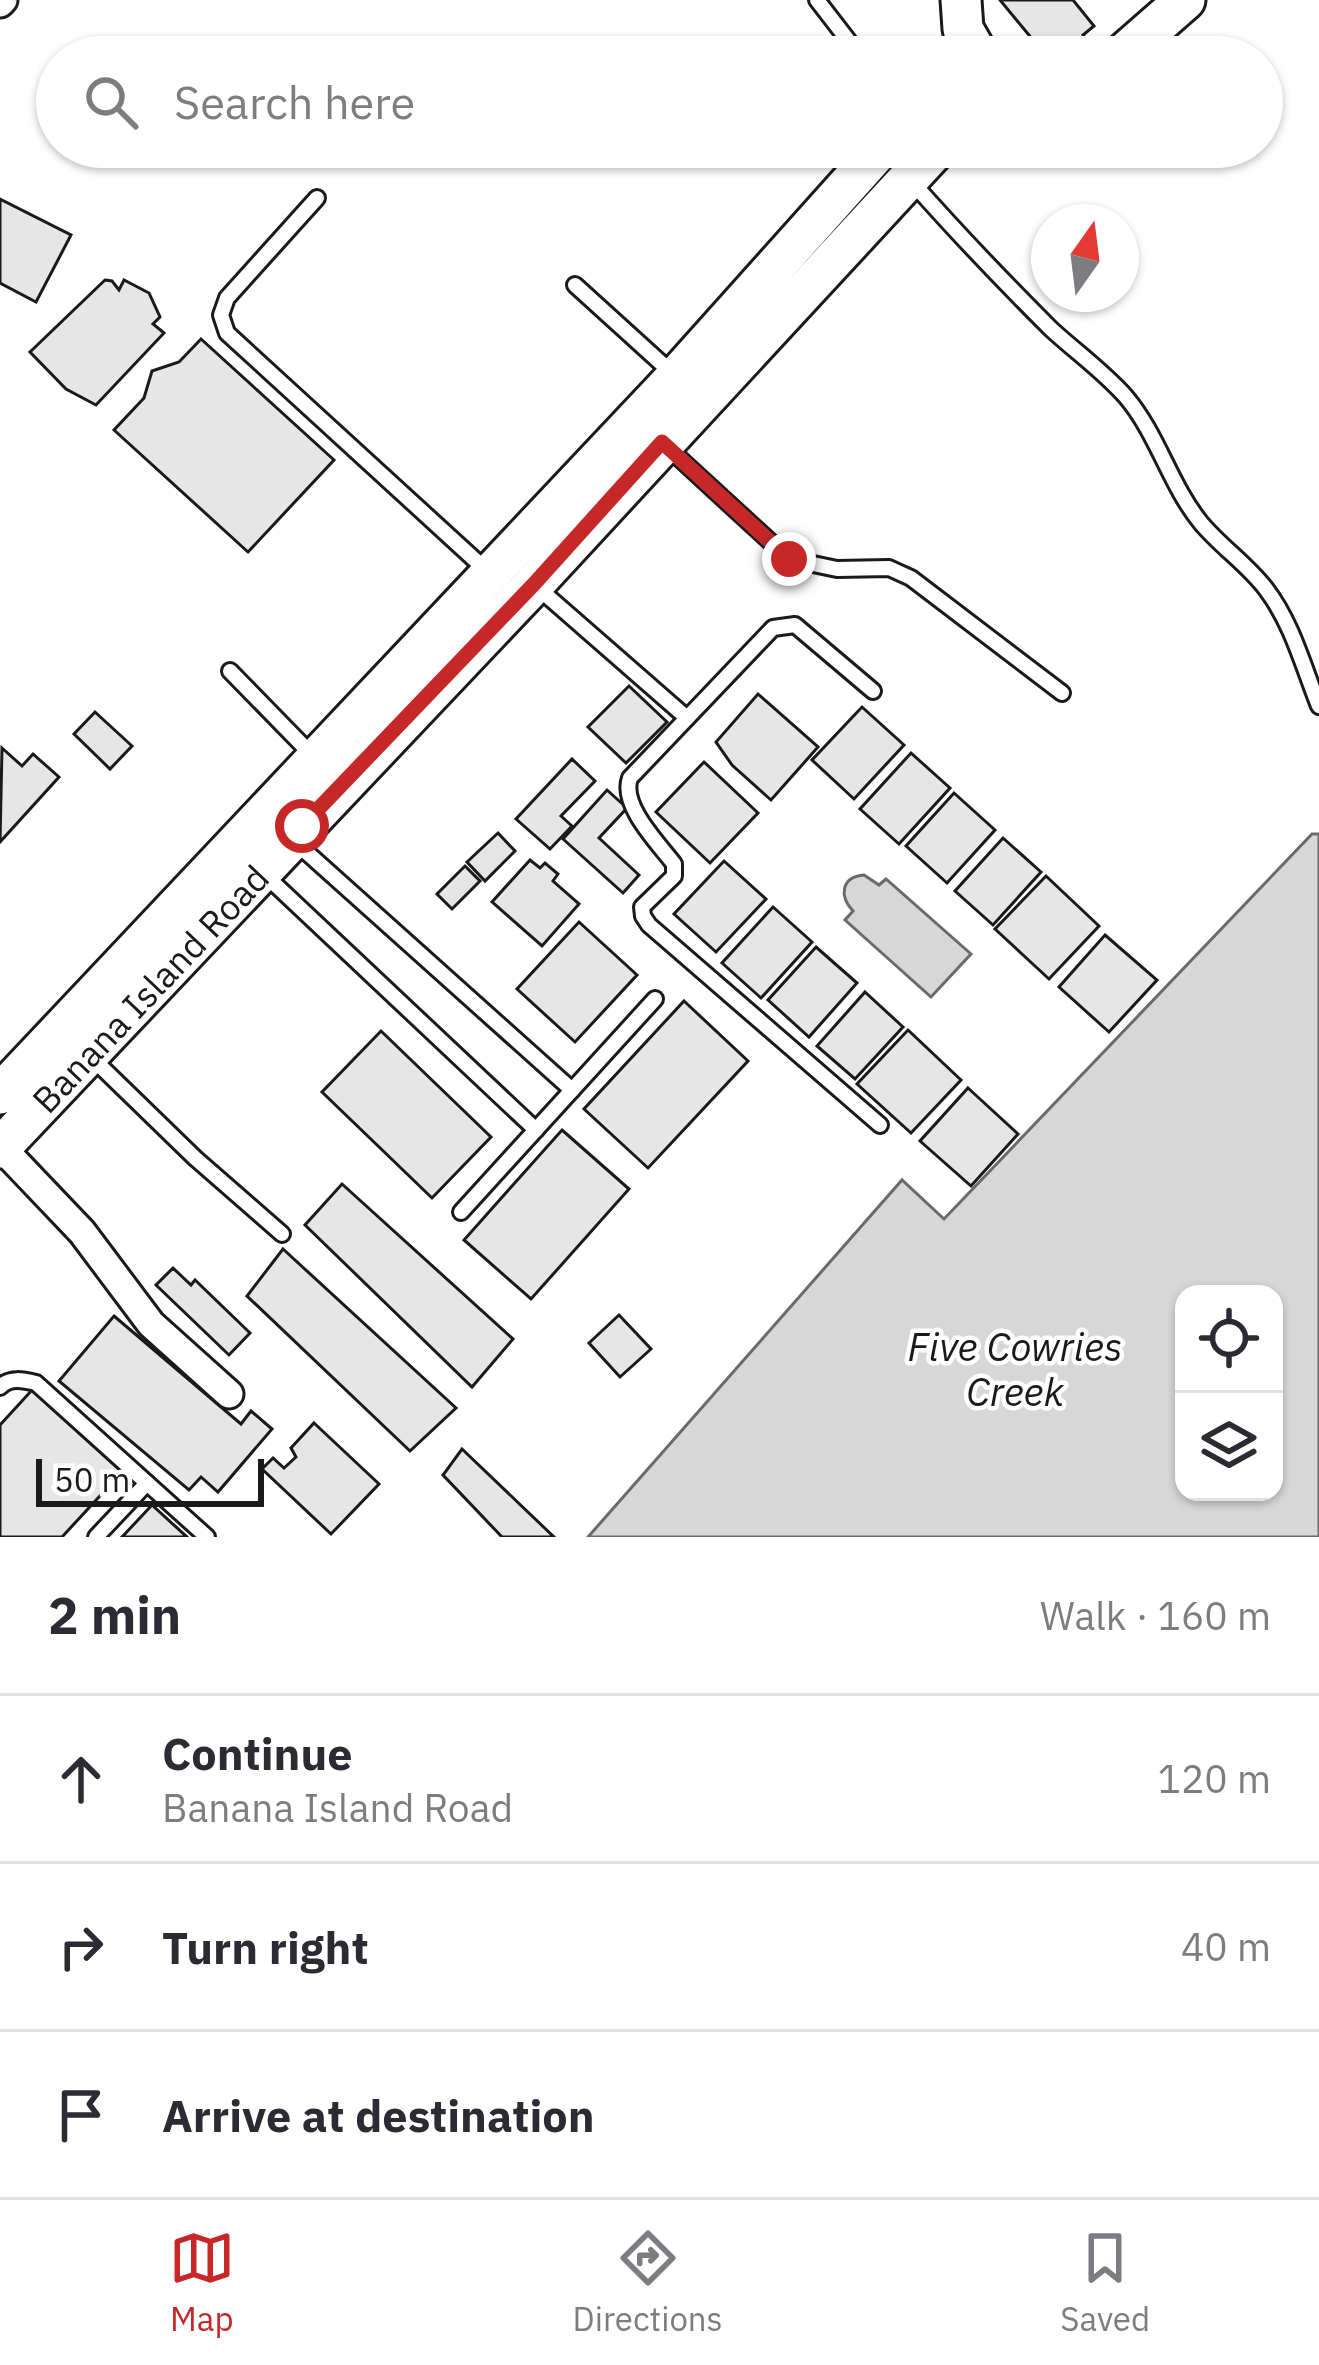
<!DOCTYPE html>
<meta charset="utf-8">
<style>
:root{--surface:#fff;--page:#f2f2f3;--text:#2b2b33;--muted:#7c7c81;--line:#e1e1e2;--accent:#c62828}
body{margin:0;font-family:"IBM Plex Sans",sans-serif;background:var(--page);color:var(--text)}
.controls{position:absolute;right:36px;bottom:36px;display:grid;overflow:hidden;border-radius:24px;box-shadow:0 3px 9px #0004}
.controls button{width:108px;height:108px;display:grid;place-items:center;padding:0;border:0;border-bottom:3px solid var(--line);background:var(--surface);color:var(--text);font:60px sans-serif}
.compass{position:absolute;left:1031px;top:204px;width:108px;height:108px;border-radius:50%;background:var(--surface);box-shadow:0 3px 9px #0004;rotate:14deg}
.scale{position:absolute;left:36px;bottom:30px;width:228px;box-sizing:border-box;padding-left:12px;border:6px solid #1a1a1a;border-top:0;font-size:33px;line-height:42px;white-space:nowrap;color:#1a1a1a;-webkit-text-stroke:9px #fff;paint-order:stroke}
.stop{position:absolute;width:36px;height:36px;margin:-27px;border:9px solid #c62828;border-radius:50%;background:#fff}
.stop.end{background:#c62828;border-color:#fff;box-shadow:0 3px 12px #0008}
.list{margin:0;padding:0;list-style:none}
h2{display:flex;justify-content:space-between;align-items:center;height:156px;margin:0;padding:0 48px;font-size:51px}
h2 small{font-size:39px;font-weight:400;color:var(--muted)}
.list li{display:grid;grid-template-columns:78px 1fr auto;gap:36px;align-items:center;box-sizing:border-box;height:168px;padding:0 48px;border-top:3px solid var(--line)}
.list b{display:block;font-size:45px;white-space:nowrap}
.list p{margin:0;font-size:39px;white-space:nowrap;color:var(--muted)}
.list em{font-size:39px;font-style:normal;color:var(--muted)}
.icon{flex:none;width:66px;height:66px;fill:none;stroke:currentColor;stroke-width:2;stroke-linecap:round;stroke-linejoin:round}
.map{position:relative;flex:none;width:1319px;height:1537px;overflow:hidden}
.search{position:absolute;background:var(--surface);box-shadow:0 3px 9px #0004;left:36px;right:36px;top:36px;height:132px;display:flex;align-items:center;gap:30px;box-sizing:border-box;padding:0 42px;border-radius:66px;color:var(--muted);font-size:45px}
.sheet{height:660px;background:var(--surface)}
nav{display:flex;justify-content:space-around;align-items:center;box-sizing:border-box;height:168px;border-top:3px solid var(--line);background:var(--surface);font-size:33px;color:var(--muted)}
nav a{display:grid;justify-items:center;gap:6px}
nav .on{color:var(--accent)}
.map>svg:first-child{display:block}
.water{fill:#d7d7d7;stroke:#6a6a6a;stroke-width:3;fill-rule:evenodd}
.building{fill:#e6e6e6;stroke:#1a1a1a;stroke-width:3}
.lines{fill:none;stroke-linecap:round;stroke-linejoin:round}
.lane-casing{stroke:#1a1a1a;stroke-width:20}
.street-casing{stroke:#1a1a1a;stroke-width:33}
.secondary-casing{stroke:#1a1a1a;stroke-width:45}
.lane{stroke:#fff;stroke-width:14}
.street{stroke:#fff;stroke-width:27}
.secondary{stroke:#fff;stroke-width:39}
.route{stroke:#c62828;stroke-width:15}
.labels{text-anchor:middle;stroke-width:9;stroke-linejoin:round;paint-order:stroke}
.street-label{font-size:36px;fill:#1a1a1a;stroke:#fff}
.water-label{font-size:39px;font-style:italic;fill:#1a1a1a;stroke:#fff}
</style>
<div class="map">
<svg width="1319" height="1537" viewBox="0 0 1319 1537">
<rect width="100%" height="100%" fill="#fff"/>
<!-- water -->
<g class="water">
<path d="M1312,834H1319V1537H588L902,1180L944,1219ZM1184,1294H1274V1492H1184Z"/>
<path d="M864,875L879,885L886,879L971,954L931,997L845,920L853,911C839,896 841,877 864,875Z"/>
</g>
<!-- building -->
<g class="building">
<path d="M1000,0H1073L1094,26L1083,35L1094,49L1084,57H1047Z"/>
<path d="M0,199L71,235L36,302L0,283Z"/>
<path d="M105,280L112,281L119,290L124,280L149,293L160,317L153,324L164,333L96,405L66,389L30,352Z"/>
<path d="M201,339L334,460L248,552L114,430L144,398L152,371L179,362Z"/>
<path d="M629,686L667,722L626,763L588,727Z"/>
<path d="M758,694L818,747L771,800L732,765L716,742Z"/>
<path d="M862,707L904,745L854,799L812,760Z"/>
<path d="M95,712L132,746L110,769L74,734Z"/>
<path d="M2,748L22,766L33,754L59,777L0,842Z"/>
<path d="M911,753L950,788L899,844L860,809Z"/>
<path d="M572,759L595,781L561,816L572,826L550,849L516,819Z"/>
<path d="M704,762L758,813L710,863L656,812Z"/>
<path d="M607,790L627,808L599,838L639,875L623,893L563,839Z"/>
<path d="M954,793L995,830L947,883L906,846Z"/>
<path d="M498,833L515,851L485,881L467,862Z"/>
<path d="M1003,838L1041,872L993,925L955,891Z"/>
<path d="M530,860L540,868L545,863L558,874L553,881L579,904L542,946L492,902Z"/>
<path d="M724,861L766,899L716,952L674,914Z"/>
<path d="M465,866L480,881L452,909L437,894Z"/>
<path d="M1046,876L1099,926L1049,979L995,929Z"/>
<path d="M773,907L812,942L761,998L722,963Z"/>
<path d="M579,922L637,975L575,1042L517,989Z"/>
<path d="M1105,935L1157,980L1109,1032L1059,987Z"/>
<path d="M816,947L857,983L809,1037L768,1000Z"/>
<path d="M865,992L903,1027L855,1079L817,1046Z"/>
<path d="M684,1001L748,1061L648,1168L584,1109Z"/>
<path d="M908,1030L961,1080L911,1133L857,1084Z"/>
<path d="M381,1031L491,1137L432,1198L322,1092Z"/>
<path d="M968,1088L1018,1134L971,1186L920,1141Z"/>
<path d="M562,1130L629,1189L531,1299L464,1240Z"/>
<path d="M342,1184L513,1339L472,1387L305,1225Z"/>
<path d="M283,1249L456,1408L410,1451L247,1296Z"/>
<path d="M173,1268L191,1285L195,1280L250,1333L229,1355L156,1285Z"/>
<path d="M619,1315L651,1349L620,1377L589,1343Z"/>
<path d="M114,1316L241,1424L251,1411L272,1429L218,1492L201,1477L189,1490L59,1381Z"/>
<path d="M32,1390L122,1472L62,1537H0V1425Z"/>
<path d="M314,1423L379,1484L331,1534L262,1469L273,1458L284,1468L296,1457L291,1448Z"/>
<path d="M462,1449L554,1537H502L443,1475Z"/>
<path d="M152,1505L187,1537H122Z"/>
</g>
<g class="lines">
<defs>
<g id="lane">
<path d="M817,0L861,57"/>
<path d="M912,182C957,233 1003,281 1051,329C1076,352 1104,372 1126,397C1158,435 1170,485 1201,523C1221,547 1247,564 1266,589C1292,623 1303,666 1319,706"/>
<path d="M317,198L227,298L221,315L227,333L486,570"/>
<path d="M575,285L672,373"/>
<path d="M666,446L789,559L837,569L889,568L911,578L1062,693"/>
<path d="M537,587L687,718"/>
<path d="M230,671L313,756"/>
<path d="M873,691L795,625L773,628L630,778C620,805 658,843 674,864V876L642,907L643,916L649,925L880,1125"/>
<path d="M294,841L572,1090"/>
<path d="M264,874L536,1130"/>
<path d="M92,1058L195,1158L282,1234"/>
<path d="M461,1212L655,999"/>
<path d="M0,1387C10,1377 23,1380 36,1383L207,1537"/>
<path d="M96,1537L147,1483"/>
</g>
<g id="street">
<path d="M0,3L3,0"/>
<path d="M1,1147L82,1232L151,1324L229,1394"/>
</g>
<g id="secondary">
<path d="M961,0L963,29L979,57"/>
<path d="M1120,57L1185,0"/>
<path d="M0,1094L676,377L882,147"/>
<path id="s1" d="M0,1148L534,584L938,147"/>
</g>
</defs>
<!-- lane casing -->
<use href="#lane" class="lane-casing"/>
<!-- street casing -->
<use href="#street" class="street-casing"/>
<!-- secondary casing -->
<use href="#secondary" class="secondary-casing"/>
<!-- lane -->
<use href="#lane" class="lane"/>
<!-- street -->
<use href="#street" class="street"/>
<!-- secondary -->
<use href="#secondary" class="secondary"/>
</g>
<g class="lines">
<!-- route -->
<path class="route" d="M302,826L534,584L662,442L789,559"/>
</g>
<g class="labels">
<!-- street labels -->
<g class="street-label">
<text dy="13" stroke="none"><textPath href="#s1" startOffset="219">Banana Island Road</textPath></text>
</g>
<!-- water labels -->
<g class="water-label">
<text x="1015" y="1361">Five Cowries<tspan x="1015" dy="45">Creek</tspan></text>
</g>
</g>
</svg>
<div class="controls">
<button><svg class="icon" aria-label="locate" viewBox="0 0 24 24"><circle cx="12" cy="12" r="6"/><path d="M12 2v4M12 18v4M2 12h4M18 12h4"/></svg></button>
<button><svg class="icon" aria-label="layers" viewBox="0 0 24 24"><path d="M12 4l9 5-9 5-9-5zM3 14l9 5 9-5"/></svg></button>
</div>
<svg class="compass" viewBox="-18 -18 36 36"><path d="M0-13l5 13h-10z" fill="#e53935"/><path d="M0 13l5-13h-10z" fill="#7c7c81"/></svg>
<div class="scale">50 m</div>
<div class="stop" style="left:302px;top:826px"></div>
<div class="stop end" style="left:789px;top:559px"></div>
<div class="search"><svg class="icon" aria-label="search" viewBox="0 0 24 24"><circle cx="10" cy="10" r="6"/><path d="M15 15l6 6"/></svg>Search here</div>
</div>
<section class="sheet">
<h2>2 min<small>Walk · 160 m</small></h2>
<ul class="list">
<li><svg class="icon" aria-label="ahead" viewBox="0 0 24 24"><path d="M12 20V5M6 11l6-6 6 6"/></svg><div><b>Continue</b><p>Banana Island Road</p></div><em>120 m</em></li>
<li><svg class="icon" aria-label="right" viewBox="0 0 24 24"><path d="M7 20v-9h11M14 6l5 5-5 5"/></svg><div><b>Turn right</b></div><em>40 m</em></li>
<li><svg class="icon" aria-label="arrive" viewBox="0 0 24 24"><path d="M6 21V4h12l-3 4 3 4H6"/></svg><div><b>Arrive at destination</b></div></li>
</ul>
</section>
<nav>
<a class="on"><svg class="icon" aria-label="map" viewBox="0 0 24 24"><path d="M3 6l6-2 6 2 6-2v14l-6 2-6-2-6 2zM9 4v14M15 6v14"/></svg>Map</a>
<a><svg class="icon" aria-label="directions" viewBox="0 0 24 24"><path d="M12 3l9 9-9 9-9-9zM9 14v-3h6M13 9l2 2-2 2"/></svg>Directions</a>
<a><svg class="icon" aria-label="saved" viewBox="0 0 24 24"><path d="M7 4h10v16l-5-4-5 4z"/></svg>Saved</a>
</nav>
